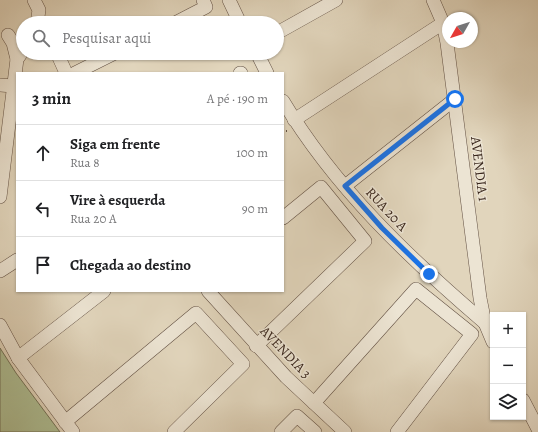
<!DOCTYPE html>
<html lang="pt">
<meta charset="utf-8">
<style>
:root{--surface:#fff;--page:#f6f6f6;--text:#202124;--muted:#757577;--line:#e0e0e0}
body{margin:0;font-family:Alegreya,serif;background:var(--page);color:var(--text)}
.controls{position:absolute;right:12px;bottom:12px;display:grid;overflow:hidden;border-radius:0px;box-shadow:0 1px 3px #0004}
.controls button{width:36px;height:36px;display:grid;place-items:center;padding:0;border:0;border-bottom:1px solid var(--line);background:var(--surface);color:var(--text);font:20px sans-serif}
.compass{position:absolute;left:442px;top:12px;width:36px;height:36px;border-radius:50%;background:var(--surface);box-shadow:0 1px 3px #0004;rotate:231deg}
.stop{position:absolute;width:12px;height:12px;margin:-9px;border:3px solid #1a73e8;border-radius:50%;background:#fff}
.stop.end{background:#1a73e8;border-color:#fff;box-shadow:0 1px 4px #0008}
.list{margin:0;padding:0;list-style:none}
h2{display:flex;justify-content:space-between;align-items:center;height:52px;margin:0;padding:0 16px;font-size:17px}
h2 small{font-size:13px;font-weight:400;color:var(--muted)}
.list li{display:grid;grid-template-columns:26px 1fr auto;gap:12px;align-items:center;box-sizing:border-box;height:56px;padding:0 16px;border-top:1px solid var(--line)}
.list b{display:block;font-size:15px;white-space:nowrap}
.list p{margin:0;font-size:13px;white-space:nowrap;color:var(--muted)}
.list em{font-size:13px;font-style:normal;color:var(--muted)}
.icon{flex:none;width:22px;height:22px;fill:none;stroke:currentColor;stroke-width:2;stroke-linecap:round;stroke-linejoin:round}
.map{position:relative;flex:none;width:538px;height:432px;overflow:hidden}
.search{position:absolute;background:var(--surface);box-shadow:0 1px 3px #0004;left:16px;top:16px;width:268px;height:44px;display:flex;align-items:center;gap:10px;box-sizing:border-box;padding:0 14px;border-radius:22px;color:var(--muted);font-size:15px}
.panel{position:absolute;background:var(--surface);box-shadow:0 1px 3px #0004;left:16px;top:72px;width:268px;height:220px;border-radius:0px}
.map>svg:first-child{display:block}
.green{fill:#aebe94;stroke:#747258}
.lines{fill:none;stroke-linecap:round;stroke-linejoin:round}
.minor-casing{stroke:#645245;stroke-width:14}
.path{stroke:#3a271d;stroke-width:1.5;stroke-dasharray:1 2;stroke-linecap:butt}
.minor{stroke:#ece4d3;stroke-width:13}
.route{stroke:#1a73e8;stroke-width:5}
.labels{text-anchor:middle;stroke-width:3;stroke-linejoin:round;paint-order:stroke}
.street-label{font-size:14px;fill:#3a271d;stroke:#ece4d3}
</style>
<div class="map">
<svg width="538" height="432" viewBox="0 0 538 432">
<rect width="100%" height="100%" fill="#e1d5bc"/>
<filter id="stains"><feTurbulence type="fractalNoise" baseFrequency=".005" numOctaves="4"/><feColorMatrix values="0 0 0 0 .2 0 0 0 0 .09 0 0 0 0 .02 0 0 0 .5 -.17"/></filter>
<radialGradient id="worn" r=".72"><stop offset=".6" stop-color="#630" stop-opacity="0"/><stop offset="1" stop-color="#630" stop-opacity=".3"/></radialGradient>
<!-- green -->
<path class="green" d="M0,348L16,373L60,432H0Z"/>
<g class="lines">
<defs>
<g id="minor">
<path d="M34,0L39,10L37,23"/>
<path d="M229,0L240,23"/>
<path d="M433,0L443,23L447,43L480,298L485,323L493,342"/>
<path d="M175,23L206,7L203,0"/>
<path d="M277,33L336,0"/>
<path d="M8,35L13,43L17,59"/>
<path d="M57,53L66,73"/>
<path d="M257,53L267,73"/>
<path d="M75,73L115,53"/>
<path d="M240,73H241"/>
<path d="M0,85L13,86"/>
<path d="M283,101C335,188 409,258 485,323"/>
<path d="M294,120L443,23"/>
<path d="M345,186L455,99"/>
<path d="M0,197L17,59L20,55L23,39"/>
<path d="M0,271L17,260"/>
<path d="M208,291L286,377L345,432"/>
<path d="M0,325L18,358L73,432"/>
<path d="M256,346L365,241L321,187L283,218"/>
<path d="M18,358L104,291"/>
<path d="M523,400L538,429"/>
<path d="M314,403L416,289L472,334L397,432"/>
<path d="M65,422L196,313L243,364L174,432"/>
<path d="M281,432L297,416L315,432"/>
</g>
</defs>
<!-- minor casing -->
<use href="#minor" class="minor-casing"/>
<!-- path -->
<path class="path" d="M283,131H289"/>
<!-- minor -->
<use href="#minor" class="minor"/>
</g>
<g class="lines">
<!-- route -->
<path class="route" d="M429,274L382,228L345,186L455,99"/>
</g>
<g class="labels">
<!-- street labels -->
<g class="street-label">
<text transform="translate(480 169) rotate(83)" y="5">AVENDIA 1</text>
<text transform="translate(387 209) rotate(47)" y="5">RUA 20 A</text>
<text transform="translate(286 352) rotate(46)" y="5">AVENDIA 3</text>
</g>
</g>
<rect width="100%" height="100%" filter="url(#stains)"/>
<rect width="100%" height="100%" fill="url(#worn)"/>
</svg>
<div class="controls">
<button>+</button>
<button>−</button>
<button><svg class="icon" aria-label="layers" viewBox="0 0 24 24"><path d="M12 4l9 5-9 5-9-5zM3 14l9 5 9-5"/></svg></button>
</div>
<svg class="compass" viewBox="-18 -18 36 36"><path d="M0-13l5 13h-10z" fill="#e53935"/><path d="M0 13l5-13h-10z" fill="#757577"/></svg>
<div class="stop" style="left:455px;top:99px"></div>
<div class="stop end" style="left:429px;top:274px"></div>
<div class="search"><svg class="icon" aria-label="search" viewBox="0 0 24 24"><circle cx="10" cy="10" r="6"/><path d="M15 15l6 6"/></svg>Pesquisar aqui</div>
<section class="panel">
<h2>3 min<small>A pé · 190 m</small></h2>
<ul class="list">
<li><svg class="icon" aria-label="ahead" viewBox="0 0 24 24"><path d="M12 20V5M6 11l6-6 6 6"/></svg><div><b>Siga em frente</b><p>Rua 8</p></div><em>100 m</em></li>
<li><svg class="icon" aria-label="left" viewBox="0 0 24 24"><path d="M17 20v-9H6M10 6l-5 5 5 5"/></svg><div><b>Vire à esquerda</b><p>Rua 20 A</p></div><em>90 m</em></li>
<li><svg class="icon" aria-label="arrive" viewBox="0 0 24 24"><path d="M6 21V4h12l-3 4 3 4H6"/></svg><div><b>Chegada ao destino</b></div></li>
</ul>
</section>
</div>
